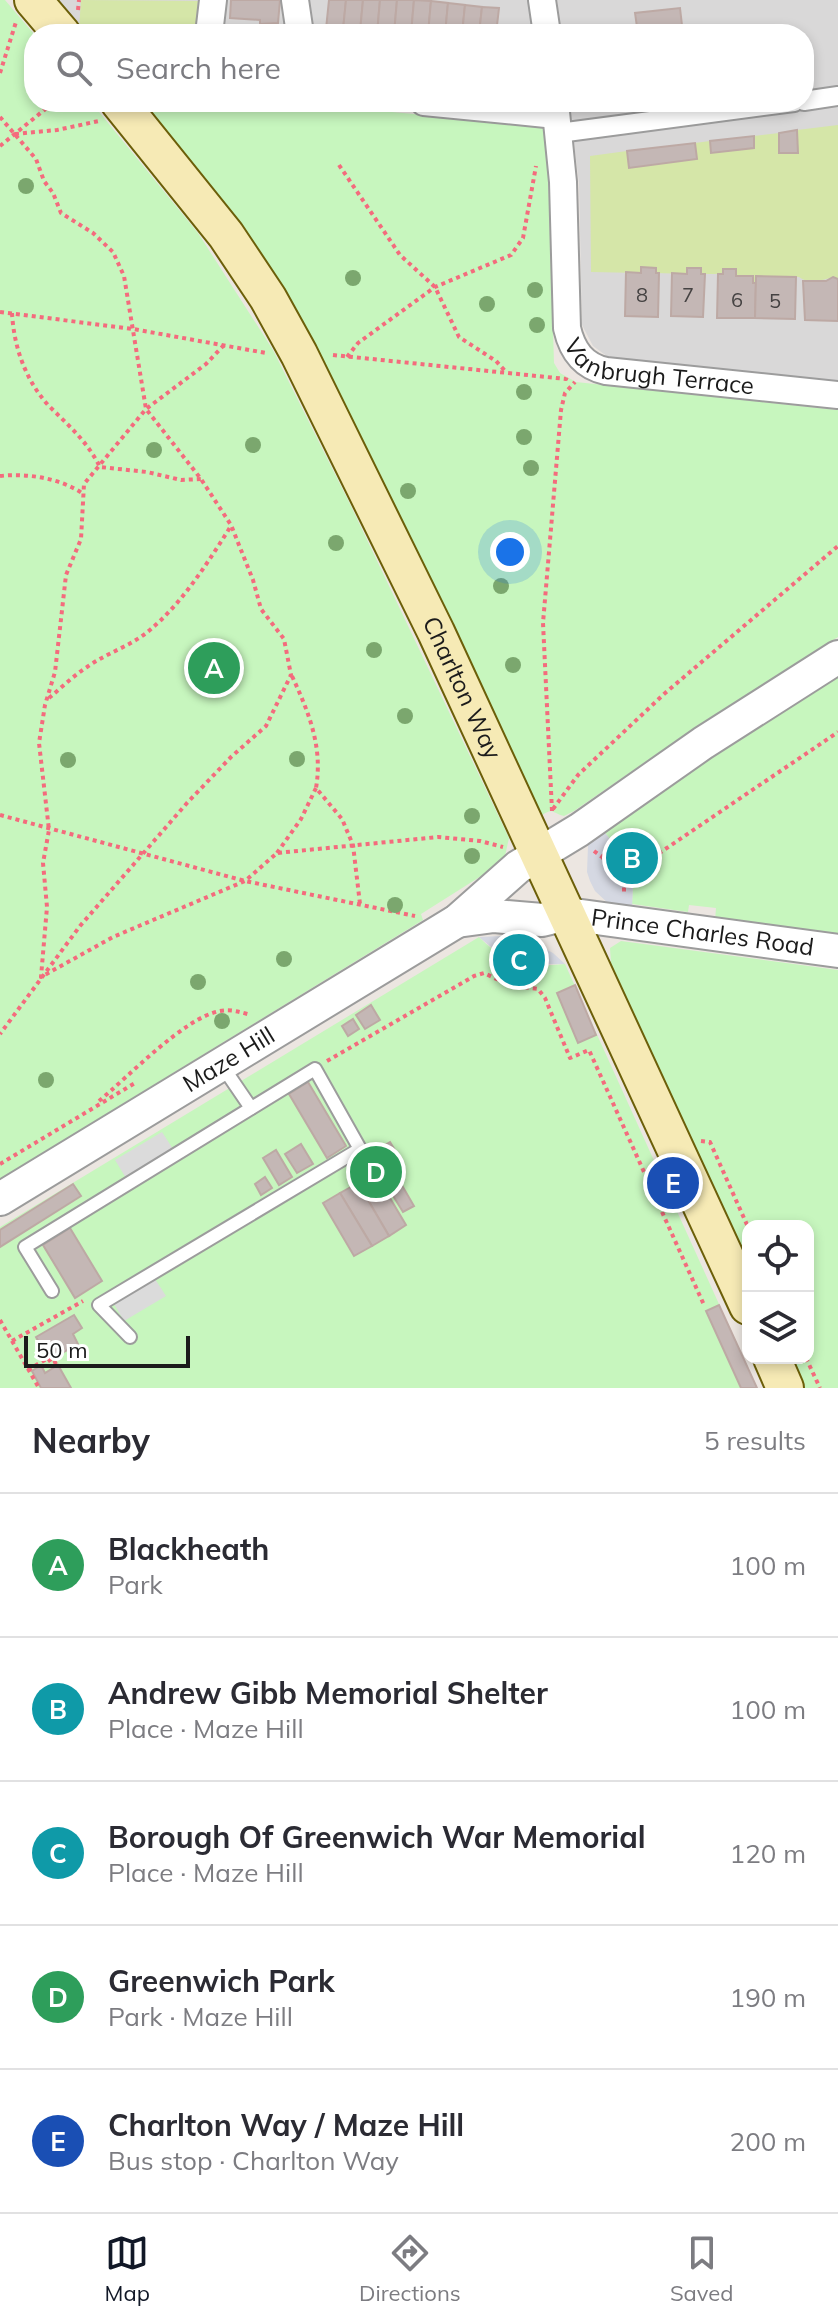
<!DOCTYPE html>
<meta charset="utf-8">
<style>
:root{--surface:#fff;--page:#f2f2f3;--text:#2b2b33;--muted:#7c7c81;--line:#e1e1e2;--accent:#111827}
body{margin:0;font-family:Mulish,sans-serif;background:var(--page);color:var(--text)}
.controls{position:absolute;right:24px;bottom:24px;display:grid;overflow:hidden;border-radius:16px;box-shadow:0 4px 12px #0003}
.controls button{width:72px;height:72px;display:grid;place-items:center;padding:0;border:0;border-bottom:2px solid var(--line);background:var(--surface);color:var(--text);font:40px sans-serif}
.scale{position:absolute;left:24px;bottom:20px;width:166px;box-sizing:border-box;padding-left:8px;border:4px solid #1b1b1b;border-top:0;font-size:22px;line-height:28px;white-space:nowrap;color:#1b1b1b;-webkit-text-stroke:6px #fff;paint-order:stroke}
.you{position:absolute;left:510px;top:552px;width:28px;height:28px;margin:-20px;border:6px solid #fff;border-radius:50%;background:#1a73e8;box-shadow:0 0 0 12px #1a73e833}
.badge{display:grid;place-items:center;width:52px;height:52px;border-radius:50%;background:var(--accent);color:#fff;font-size:26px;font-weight:700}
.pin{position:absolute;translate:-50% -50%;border:4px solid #fff;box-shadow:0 2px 8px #0006}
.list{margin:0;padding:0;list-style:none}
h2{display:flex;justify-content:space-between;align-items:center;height:104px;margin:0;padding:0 32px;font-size:34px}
h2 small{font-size:26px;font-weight:400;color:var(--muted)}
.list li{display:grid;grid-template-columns:52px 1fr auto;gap:24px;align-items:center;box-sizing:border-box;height:144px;padding:0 32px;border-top:2px solid var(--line)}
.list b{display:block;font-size:30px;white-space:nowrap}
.list p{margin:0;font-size:26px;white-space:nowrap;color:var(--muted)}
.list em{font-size:26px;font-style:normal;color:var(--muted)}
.icon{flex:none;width:44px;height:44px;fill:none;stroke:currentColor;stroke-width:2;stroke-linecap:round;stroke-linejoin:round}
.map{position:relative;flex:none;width:838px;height:1388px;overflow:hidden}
.search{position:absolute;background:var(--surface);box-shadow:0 4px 12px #0003;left:24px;right:24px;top:24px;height:88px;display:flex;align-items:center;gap:20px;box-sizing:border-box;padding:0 28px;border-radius:32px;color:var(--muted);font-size:30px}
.sheet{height:824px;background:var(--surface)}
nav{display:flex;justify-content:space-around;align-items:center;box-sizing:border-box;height:112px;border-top:2px solid var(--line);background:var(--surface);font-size:22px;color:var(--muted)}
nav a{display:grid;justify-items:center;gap:4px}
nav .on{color:var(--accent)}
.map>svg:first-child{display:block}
.residential{fill:#d9d8d8}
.grass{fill:#d5e6a8}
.park{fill:#c7f6be}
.parking{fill:#dbdbdb}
.plaza{fill:#d5d8e2;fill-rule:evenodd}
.building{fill:#c4b7b5;stroke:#bda9a4;stroke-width:2}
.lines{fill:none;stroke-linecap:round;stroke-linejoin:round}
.service-casing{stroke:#9c9c9c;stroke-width:16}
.pedestrian-casing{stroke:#9c9c9c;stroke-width:22}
.minor-casing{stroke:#9c9c9c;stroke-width:30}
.tertiary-casing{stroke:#9c9c9c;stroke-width:36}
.secondary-casing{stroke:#6c5f09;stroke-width:40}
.path{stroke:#f46b7d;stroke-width:4;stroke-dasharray:4 4;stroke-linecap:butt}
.service{stroke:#fff;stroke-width:12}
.pedestrian{stroke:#fff;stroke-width:18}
.minor{stroke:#fff;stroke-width:26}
.tertiary{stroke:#fff;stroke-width:32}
.secondary{stroke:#f6eab5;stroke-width:36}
.tree{fill:#7ba76e}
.labels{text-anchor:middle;stroke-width:6;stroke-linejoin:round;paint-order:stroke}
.number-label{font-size:20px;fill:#454242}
.street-label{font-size:24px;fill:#1b1b1b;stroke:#fff}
</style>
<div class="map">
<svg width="838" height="1388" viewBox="0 0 838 1388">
<rect width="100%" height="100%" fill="#ece6e1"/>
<!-- residential -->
<g class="residential">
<path d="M45,0H529L533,34H72Z"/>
<path d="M557,0H838V384L618,361L608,357L593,346L582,325L579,184L569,102H804V34H561Z"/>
</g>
<!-- grass -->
<g class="grass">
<path d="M81,0L198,1L195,34H83L79,29Z"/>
<path d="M838,125V279L833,277C823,280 809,285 799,277H757L756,283H753V276H736V269H723V274H701L700,268H687V274L656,273L655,268L641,267V273L591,272L590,156L627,151L629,168L697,159L695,143L710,141L711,153L753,148L754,136L779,133V153H797V130Z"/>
</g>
<!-- park -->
<g class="park">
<path d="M0,0H5L34,34V102H91L198,233L273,350L350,504L509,838L505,856L497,866L421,914L423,920L0,1179Z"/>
<path d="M142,102H285L541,126L547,138L554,363L560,373L576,382L838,410V637L702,723L574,811L564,816C550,812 554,807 539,817Z"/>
<path d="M838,668V939L715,921L716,908L689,905L688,912L632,904L633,881L649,874V841L613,843L599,825Z"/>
<path d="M479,937C503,962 531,968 565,964L757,1388H0V1227Z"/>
<path d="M621,941L838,970V1388H797L783,1358H808V1226H748V1280L691,1139L611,963L610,948Z"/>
</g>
<!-- parking -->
<g class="parking">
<path d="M162,1132L173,1149L126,1178L115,1160Z"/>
<path d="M155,1279L166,1296L124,1321L114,1304Z"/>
</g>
<!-- plaza -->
<g class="plaza">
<path d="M599,825L613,843L631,835L649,841L655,856L649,874L633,882L632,909L609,904L595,891L590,881L587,872L588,846L590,837ZM632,843L643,848L647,858L643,869L632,873L621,868L617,857L622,847Z"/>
<path d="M502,936L523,939L518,956L510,954L508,957L496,951L479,937Z"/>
<path d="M528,940L553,953L565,964H529L530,960L522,958Z"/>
</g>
<!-- building -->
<g class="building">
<path d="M231,0H280L278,23L260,24V20L230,18Z"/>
<path d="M329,0H346L343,30L326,29Z"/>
<path d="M346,0H363L360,32L343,30Z"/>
<path d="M363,0H380L377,34L360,32Z"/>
<path d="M380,0H397L394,34H377Z"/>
<path d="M397,0H414L411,34H394Z"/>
<path d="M414,0L431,1L428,34H411Z"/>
<path d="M431,1L448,3L445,34H428Z"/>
<path d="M448,3L465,5L462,34H445Z"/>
<path d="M465,5L482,7L479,34H462Z"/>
<path d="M482,7L499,8L496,34H479Z"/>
<path d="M680,8L683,34H638L635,13Z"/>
<path d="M797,130L798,153H779V133Z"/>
<path d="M754,136V148L711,153L710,141Z"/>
<path d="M695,143L697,159L629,168L627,151Z"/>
<path d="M641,267L656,268V273H659L658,317L625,316L626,272L641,273Z"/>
<path d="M687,268H701V274H705L703,317L671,316L672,273L687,274Z"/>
<path d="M723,269H736V276H753V283H756L755,318H717L718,274H723Z"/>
<path d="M756,276L796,277L795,319L755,318Z"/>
<path d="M833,277L838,279V321L805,320L803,281H826Z"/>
<circle cx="632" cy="858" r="14"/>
<path d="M509,954L530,960L529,965L508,959Z"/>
<path d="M575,985L596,1035L578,1043L557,993Z"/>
<path d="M371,1005L380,1020L365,1029L356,1015Z"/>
<path d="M353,1019L359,1029L348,1036L342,1026Z"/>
<path d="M308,1082L346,1146L327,1158L289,1094Z"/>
<path d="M390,1142L399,1157L379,1169L370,1154Z"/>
<path d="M301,1144L313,1164L297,1173L285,1154Z"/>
<path d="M276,1150L292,1177L279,1185L263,1158Z"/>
<path d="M375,1173L406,1225L389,1236L358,1183Z"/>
<path d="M396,1175L414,1206L403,1212L387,1186L391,1184L389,1179Z"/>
<path d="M265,1177L272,1188L261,1195L255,1184Z"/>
<path d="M358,1183L389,1236L372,1246L340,1193Z"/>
<path d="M73,1184L81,1196L0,1247V1230Z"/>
<path d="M340,1193L372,1246L354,1256L323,1203Z"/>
<path d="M70,1228L102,1281L75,1298L43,1245Z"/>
<path d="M719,1305L757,1388H741L706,1311Z"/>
<path d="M74,1315L82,1328L73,1334L78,1344L53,1358L47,1349L44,1351L36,1337Z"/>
<path d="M41,1365L45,1373L58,1365L71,1388H41L32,1371Z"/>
</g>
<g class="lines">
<defs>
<g id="service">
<path d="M223,1067L251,1108"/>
<path d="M52,1291L25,1247L315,1069L360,1149L99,1305L130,1337"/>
</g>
<g id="pedestrian">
<path d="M804,101L838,96"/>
<path d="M559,133L794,102"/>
</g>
<g id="minor">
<path d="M295,0L300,34"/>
<path d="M542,0L547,34"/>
<path d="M209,34L213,0"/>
<path d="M424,102L556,115"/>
<path id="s1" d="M555,102L563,182L567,328C572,350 583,366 606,371L838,395"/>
</g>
<g id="tertiary">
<path id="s2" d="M457,921L494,916L542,920L567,914L838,951"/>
<path id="s3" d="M0,1199L457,921L518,867L579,830L703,743L838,657"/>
</g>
<g id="secondary">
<path d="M33,0L62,34"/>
<path id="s4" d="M119,102L226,235L268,298L299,354L436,632L748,1306"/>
<path d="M772,1358L785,1388"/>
</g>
</defs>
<!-- service casing -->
<use href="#service" class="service-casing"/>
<!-- pedestrian casing -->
<use href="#pedestrian" class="pedestrian-casing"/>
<!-- minor casing -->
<use href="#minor" class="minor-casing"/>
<!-- tertiary casing -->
<use href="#tertiary" class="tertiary-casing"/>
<!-- secondary casing -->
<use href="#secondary" class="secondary-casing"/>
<!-- path -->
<g class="path">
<path d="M78,10L79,0"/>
<path d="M0,73L16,22"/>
<path d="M0,117L36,159L44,181L53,193L61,213L93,233L113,252L124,276L146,409L201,479L231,525L253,580L261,609L284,639L291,675L266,726L231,757L187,803L80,926L0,1034"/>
<path d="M15,134L57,130L99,121"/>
<path d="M0,146L54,102"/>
<path d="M339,165L400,255L435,287L459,337L496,361L506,372"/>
<path d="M0,312L133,329L266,353"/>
<path d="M12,313C14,347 25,379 48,405C68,425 87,441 100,467L147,472L181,480L201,479"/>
<path d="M224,345L206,364L146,409L84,484L81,539L66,575L55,672L45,705L39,743L49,830L43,863L47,907L41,977L113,937L245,881L277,853L438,837L480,841L503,847"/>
<path d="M333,355L566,379L567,376"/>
<path d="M347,357L358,343L435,287L511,255L523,238L536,166"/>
<path d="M0,476C27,473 59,478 82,493"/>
<path d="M292,676C309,713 323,747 316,788L342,819L353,845L360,904"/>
<path d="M49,698C61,688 73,676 87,667C108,652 132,646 151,629C184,601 208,562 231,526"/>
<path d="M553,809L578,775L664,694L838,546"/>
<path d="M552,811L543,623L561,410L565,393L575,382"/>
<path d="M0,815L245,881L415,916"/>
<path d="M594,851L602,857L624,885V894"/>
<path d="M277,853L301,819L316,788"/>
<path d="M602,857L617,843L632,837L646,844L652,858L646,872L632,877L624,885"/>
<path d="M652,858L838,732"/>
<path d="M520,956L524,945"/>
<path d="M327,1061L474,976L484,973L509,985L538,989L545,998L570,1058L589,1050L704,1305"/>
<path d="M99,1101C128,1077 185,1017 220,1011C231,1009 240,1012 251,1015"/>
<path d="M701,1141L710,1142L748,1227"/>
<path d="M0,1164L135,1083"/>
<path d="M0,1320L39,1388"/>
<path d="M12,1341L83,1301"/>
<path d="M806,1358L820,1388"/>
<path d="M28,1370L48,1358L52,1364L60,1360"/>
</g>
<!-- service -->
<use href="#service" class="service"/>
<!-- pedestrian -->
<use href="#pedestrian" class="pedestrian"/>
<!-- minor -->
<use href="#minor" class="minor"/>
<!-- tertiary -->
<use href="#tertiary" class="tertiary"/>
<!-- secondary -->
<use href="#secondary" class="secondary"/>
</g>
<!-- trees -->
<g class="tree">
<circle cx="26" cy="186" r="8"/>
<circle cx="353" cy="278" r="8"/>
<circle cx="535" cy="290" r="8"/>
<circle cx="487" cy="304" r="8"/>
<circle cx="537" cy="325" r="8"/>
<circle cx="524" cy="392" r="8"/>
<circle cx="524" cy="437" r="8"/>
<circle cx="253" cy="445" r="8"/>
<circle cx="154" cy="450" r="8"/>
<circle cx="531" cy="468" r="8"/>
<circle cx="408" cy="491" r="8"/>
<circle cx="507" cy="542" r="8"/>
<circle cx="336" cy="543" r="8"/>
<circle cx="501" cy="586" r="8"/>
<circle cx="374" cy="650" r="8"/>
<circle cx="513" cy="665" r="8"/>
<circle cx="405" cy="716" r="8"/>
<circle cx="297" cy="759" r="8"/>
<circle cx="68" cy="760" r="8"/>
<circle cx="472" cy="816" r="8"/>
<circle cx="472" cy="856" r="8"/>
<circle cx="395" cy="905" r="8"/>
<circle cx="284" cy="959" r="8"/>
<circle cx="198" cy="982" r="8"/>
<circle cx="222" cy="1021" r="8"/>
<circle cx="46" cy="1080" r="8"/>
</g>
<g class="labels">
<!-- number labels -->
<g class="number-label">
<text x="642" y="302">8</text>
<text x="688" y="302">7</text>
<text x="737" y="307">6</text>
<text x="775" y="308">5</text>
</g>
<!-- street labels -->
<g class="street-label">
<text dy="8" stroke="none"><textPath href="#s1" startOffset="338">Vanbrugh Terrace</textPath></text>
<text dy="8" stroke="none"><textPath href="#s4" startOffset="682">Charlton Way</textPath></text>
<text dy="8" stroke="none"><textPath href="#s2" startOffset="248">Prince Charles Road</textPath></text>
<text dy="8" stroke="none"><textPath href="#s3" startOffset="268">Maze Hill</textPath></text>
</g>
</g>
</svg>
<div class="controls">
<button><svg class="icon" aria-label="locate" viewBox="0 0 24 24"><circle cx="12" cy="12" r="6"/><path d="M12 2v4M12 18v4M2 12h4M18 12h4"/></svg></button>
<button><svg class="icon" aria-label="layers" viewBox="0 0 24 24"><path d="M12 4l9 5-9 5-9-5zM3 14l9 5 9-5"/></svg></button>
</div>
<div class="scale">50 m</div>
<div class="you"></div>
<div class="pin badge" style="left:214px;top:668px;background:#2e9e5b">A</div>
<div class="pin badge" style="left:632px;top:858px;background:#0f9aa8">B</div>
<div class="pin badge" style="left:519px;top:960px;background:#0f9aa8">C</div>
<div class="pin badge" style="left:376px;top:1172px;background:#2e9e5b">D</div>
<div class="pin badge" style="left:673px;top:1183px;background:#1a4fb4">E</div>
<div class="search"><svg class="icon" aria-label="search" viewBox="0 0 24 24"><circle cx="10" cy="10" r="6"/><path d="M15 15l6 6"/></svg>Search here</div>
</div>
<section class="sheet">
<h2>Nearby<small>5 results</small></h2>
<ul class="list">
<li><span class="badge" style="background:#2e9e5b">A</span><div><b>Blackheath</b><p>Park</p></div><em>100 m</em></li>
<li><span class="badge" style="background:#0f9aa8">B</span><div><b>Andrew Gibb Memorial Shelter</b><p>Place · Maze Hill</p></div><em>100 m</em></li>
<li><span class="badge" style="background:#0f9aa8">C</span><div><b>Borough Of Greenwich War Memorial</b><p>Place · Maze Hill</p></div><em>120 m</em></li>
<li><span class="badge" style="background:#2e9e5b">D</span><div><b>Greenwich Park</b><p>Park · Maze Hill</p></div><em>190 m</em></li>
<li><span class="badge" style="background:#1a4fb4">E</span><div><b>Charlton Way / Maze Hill</b><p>Bus stop · Charlton Way</p></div><em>200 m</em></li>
</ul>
</section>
<nav>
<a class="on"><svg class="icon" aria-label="map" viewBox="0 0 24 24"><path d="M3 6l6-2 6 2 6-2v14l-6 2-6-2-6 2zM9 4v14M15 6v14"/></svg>Map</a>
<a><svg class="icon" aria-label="directions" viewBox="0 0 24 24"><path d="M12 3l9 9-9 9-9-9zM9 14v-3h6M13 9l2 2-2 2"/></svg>Directions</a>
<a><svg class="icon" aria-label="saved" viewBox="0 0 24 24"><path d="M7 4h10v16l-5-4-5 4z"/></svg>Saved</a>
</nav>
